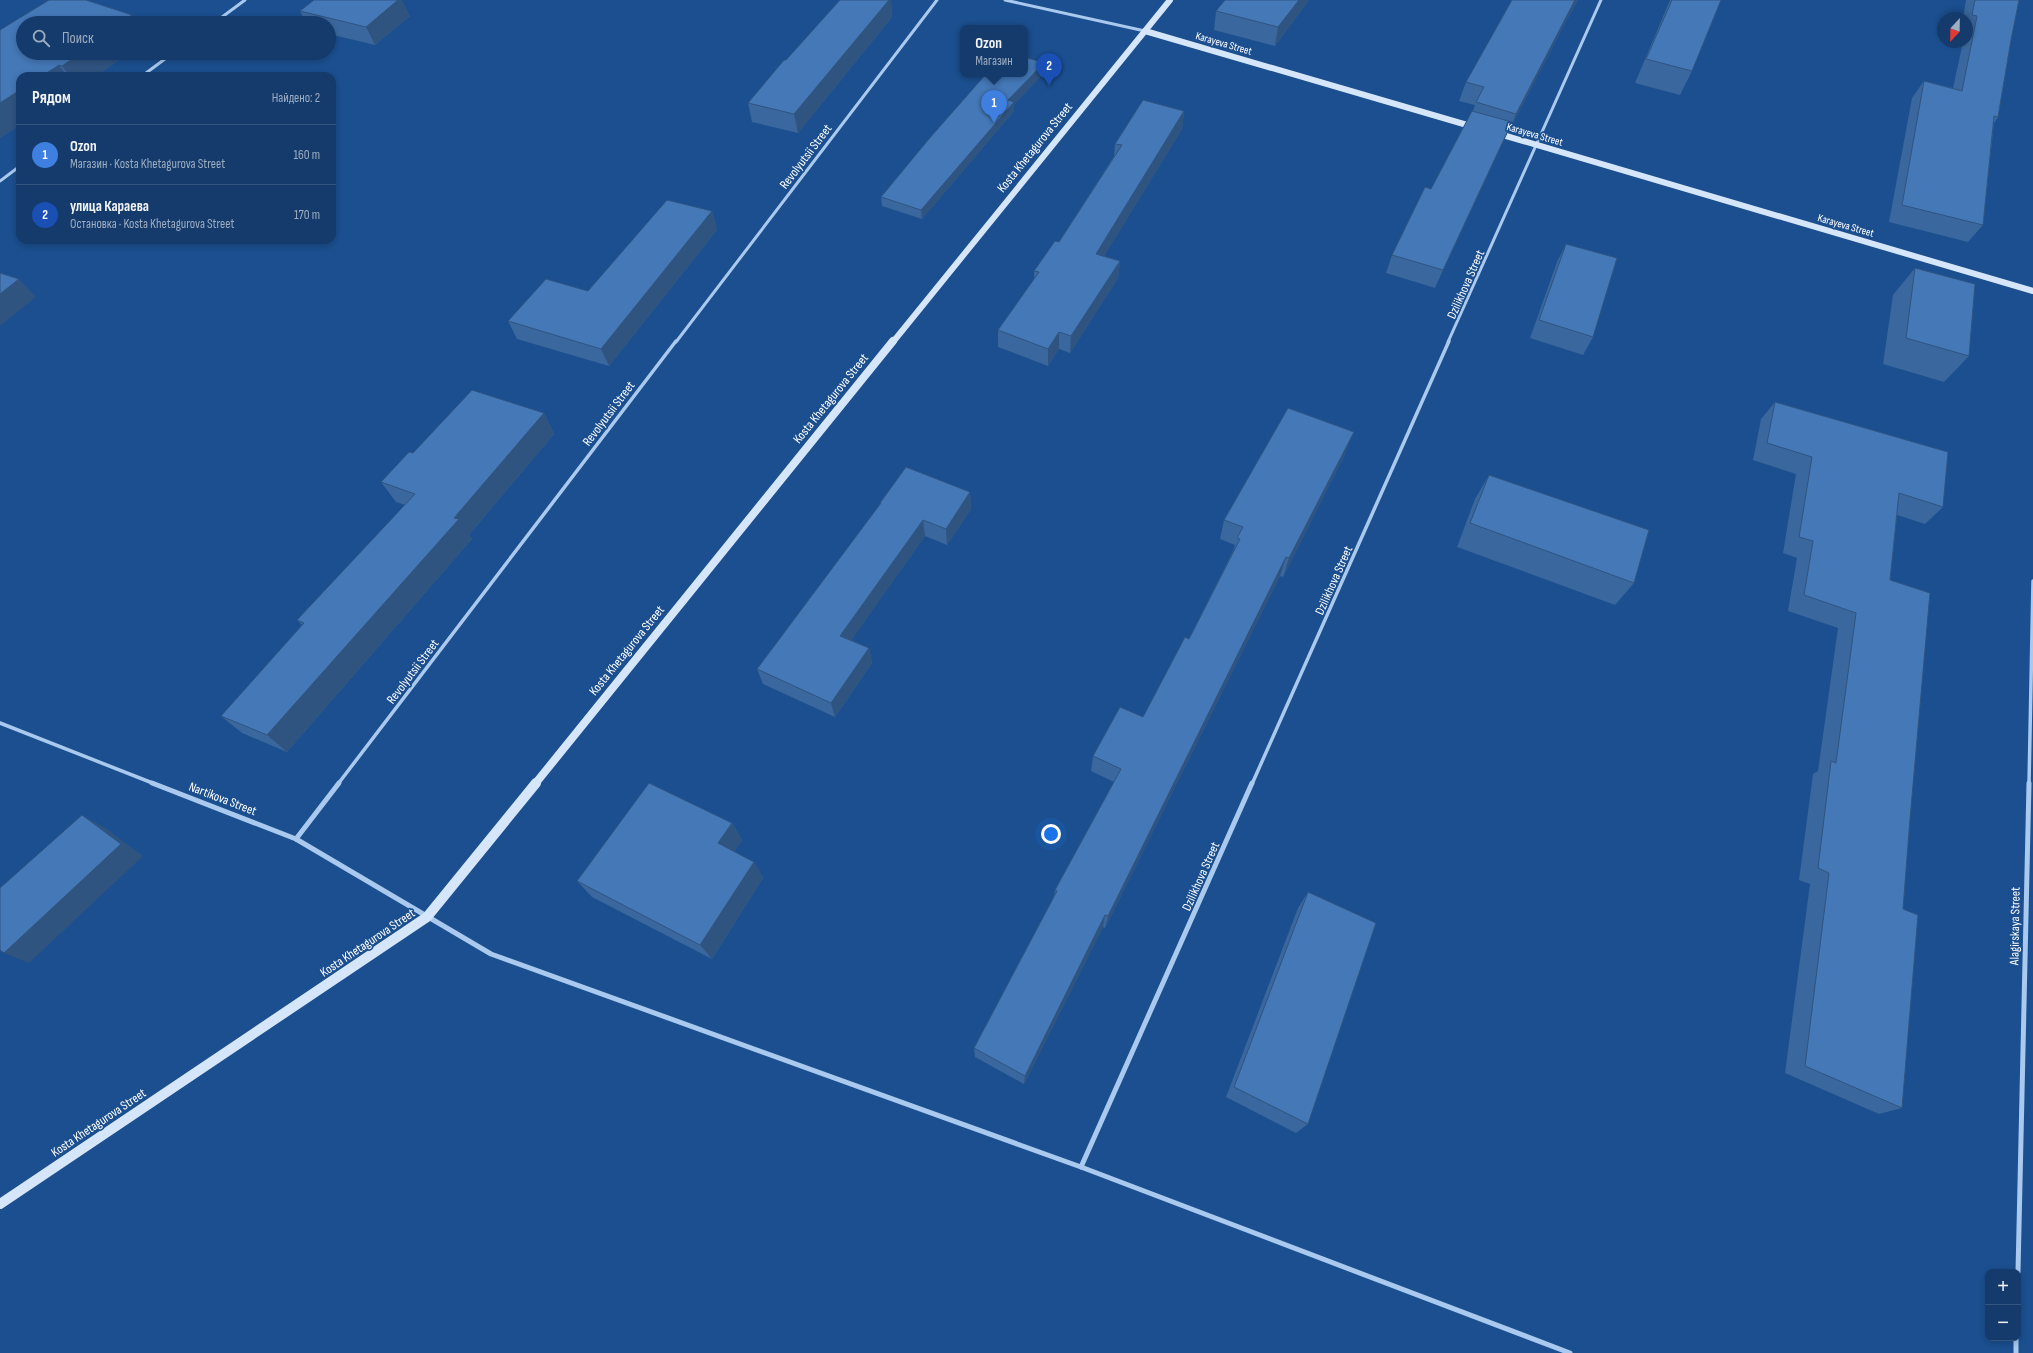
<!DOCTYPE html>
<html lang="ru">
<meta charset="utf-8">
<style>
:root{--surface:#143b6b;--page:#214673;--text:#f1f3f6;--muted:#9dadc1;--line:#33557e;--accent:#e797bd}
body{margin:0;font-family:"Sofia Sans Condensed",sans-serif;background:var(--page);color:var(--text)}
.controls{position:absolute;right:12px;bottom:12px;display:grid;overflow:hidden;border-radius:8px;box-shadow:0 2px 6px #0003}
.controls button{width:36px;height:36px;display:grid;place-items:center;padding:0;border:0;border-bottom:1px solid var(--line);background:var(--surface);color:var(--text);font:20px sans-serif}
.compass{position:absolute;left:1937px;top:12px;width:36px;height:36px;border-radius:50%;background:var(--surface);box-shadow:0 2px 6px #0003;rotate:202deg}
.you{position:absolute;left:1051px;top:834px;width:14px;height:14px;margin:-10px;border:3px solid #fff;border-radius:50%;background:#1a73e8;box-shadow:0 0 0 6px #1a73e833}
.badge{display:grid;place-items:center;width:26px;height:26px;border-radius:50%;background:var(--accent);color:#fff;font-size:13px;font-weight:700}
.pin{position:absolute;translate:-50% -33px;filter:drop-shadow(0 1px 2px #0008)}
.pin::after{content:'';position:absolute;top:21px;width:14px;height:12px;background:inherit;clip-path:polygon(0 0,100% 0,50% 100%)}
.popup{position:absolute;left:960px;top:25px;width:68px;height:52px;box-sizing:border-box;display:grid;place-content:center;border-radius:8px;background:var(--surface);filter:drop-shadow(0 1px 3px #0005);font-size:13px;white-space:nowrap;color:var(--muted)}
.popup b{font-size:15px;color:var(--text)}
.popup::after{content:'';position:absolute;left:50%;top:100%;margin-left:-8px;border:8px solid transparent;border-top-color:var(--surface)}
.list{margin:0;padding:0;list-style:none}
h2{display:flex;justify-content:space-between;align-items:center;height:52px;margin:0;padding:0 16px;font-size:17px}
h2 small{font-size:13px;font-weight:400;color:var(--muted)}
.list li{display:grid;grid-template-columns:26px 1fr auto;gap:12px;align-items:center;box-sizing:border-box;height:60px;padding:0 16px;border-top:1px solid var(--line)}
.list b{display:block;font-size:15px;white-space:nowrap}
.list p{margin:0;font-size:13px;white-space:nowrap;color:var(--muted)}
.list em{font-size:13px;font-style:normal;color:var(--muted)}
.icon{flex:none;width:22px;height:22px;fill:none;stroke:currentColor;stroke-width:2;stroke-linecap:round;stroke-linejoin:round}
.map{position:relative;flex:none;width:2033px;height:1353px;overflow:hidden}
.search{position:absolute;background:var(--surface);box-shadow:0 2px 6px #0003;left:16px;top:16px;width:320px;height:44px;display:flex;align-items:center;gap:10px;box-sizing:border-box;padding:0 14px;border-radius:22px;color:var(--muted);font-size:15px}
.panel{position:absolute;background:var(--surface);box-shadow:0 2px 6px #0003;left:16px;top:72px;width:320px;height:172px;border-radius:12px}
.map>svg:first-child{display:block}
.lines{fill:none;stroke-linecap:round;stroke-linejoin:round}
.street-far2{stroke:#a9c9ee;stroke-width:3}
.street-far1{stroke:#a9c9ee;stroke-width:3.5}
.street{stroke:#a9c9ee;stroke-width:5}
.secondary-far2{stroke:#d6e6fa;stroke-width:6}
.secondary-far1{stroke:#d6e6fa;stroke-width:8}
.secondary{stroke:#d6e6fa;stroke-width:10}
.wall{fill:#3a679d}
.shaded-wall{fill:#305480}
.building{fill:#4478b7;stroke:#305480}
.labels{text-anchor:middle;stroke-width:3.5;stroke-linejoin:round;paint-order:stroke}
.far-street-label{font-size:11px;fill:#fff;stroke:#1b4f8f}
.street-label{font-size:13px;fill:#fff;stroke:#1b4f8f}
</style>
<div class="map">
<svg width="2033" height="1353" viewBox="0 0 2033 1353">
<rect width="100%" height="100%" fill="#1b4f8f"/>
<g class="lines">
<!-- street-far2 -->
<g class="street-far2">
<path d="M1005,0L1145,31"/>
<path d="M214,23L245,0"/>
<path d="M142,76L173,53"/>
<path d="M0,181L20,166"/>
<path d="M676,342L937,0"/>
<path d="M1448,342L1601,0"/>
</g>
<!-- street-far1 -->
<g class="street-far1">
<path d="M0,723L155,784"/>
<path d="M338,784L676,341"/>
<path d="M1252,784L1449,341"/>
<path d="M2029,784L2033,581"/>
</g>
<!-- street -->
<g class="street">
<path d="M152,783L296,839L491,954L1081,1167L1570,1353"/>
<path d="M296,839L339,783"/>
<path d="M1081,1167L1252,783"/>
<path d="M2018,1272L2029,783"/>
<path d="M2016,1338V1353"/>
</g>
<!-- secondary-far2 -->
<g class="secondary-far2">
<path d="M1145,31L1474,127"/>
<path d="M1496,133L2033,291"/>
<path d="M893,342L1170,0"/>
</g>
<!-- secondary-far1 -->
<path class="secondary-far1" d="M535,784L893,341"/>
<!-- secondary -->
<path class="secondary" d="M0,1204L427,917L536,783"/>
</g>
<!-- wall -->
<g class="wall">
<path d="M840,0H891L892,17L798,133L752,122L748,103Z"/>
<path d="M1309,0L1275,46L1214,30L1216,11Z"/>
<path d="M1512,0H1578L1564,25L1508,133L1507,132L1435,288L1386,273L1392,255L1431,189L1473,111L1475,105L1459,101L1466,82Z"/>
<path d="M1670,0H1721L1692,71L1680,95L1635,83Z"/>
<path d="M1966,0H2019L2011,40L1998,117L1994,123L1983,225L1968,242L1889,222L1912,98L1924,81L1953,88L1963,42H1967V18H1963Z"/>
<path d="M300,11L410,16L375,45L329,34V23H306Z"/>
<path d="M0,30L23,53H129L96,76H20V125L0,138Z"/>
<path d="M1044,63V73L1014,104V111L922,219L882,206L881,197Z"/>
<path d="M1184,111L1182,129L1104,256L1120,261L1118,278L1070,353L1059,349L1048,366L998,347V330L1034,279V271L1059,242L1114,156L1115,144Z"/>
<path d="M712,211L717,230L609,366L517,339L508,321L588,291Z"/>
<path d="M1566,244L1593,337L1583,355L1530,338L1557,262Z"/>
<path d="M1915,268L1969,356L1944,382L1883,364L1893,295Z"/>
<path d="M1775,402L1943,507L1925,524L1897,515L1890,580L1910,819L1903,909L1902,1108L1879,1114L1785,1073L1810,884L1799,880L1813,774L1818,771L1838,628L1788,611L1797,558L1783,553L1796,474L1753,460L1761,419Z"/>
<path d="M544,413L554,434L469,535L472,539L287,752L242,733L221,716L302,625L297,620L405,505L396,502L381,482L413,453Z"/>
<path d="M1346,452L1283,577L1280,576L1105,928L1103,927L1024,1084L975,1057L974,1048L1054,896L1055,890L1114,782L1091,771L1093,756L1143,717L1189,639L1233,551L1235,545L1220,539L1224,520Z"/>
<path d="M1489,475L1634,583L1615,605L1457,547L1475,499Z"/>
<path d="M970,492L971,509L947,545L925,536L851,640L869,648L872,663L835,717L763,684L757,669L880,505V503Z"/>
<path d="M732,823L742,840L734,852L754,862L763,878L712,959L592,897L577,881Z"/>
<path d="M1308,892V1124L1296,1133L1226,1097L1298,908Z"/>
</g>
<!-- shaded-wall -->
<g class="shaded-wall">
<path d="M398,0H402L410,16L375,45L366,27Z"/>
<path d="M889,0H891L892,17L798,133L794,114Z"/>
<path d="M1299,0H1309L1275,46L1278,27Z"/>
<path d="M1575,0H1578L1564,25L1508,133L1516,114Z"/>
<path d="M132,15L138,23H125V19Z"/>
<path d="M81,53H129L96,76H70L62,66Z"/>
<path d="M1044,63V73L1014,104V111L922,219L921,210L1008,100Z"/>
<path d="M59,65L67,76H42Z"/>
<path d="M20,90V125L0,138V103Z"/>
<path d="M1184,111L1182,129L1095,271L1096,254Z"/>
<path d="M1512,122L1504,141L1435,288L1443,270Z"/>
<path d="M712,211L717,230L609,366L601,349Z"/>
<path d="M1120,261L1118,278L1070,353L1071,336Z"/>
<path d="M19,279L36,297L0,326V294Z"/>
<path d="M1059,332V349L1048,366V349Z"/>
<path d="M544,413L554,434L469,535L472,539L287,752L267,735Z"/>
<path d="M1354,432L1346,452L1283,577L1289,558Z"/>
<path d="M970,492L971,509L947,545L946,529Z"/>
<path d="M923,520L925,536L844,651L840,636Z"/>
<path d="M1286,557L1280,576L1105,928L1108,916Z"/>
<path d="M869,648L872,663L835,717L831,703Z"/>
<path d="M82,815L104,827L143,856L29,963L4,953Z"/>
<path d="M732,823L742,840L728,861L718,843Z"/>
<path d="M754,862L763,878L712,959L700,945Z"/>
<path d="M1105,915L1103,927L1024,1084L1025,1076Z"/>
</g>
<!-- building -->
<g class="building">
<path d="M49,0H86L132,15L125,19L129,20L125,23H23V53H81L62,66L59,65L42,76H20V90L0,103V30Z"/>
<path d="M314,0H398L366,27L300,11Z"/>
<path d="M840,0H889L794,114L748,103L784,60H786Z"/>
<path d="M1225,0H1299L1278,27L1216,11Z"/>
<path d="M1512,0H1575L1516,114L1476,102L1484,87L1466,82Z"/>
<path d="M1672,0H1721L1692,71L1646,59Z"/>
<path d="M1975,0H2019L2011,40L1998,117L1994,116L1983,225L1902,205L1924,81L1962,91L1977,16L1972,15Z"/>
<path d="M1025,57L1044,63L1008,100L1014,102L921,210L881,197L928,140L986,74H1025Z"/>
<path d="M1143,100L1184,111L1096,254L1120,261L1071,336L1059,332L1048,349L998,330L1039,272L1034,271L1055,241L1059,242L1122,145L1115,144Z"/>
<path d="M1472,111L1512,122L1443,270L1392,255L1425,187L1431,189Z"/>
<path d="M667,200L712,211L601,349L508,321L546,279L588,291Z"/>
<path d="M1566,244L1617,258L1593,337L1539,320Z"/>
<path d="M1915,268L1975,284L1969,356L1906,338Z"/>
<path d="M0,273L19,279L0,294Z"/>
<path d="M472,390L544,413L454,518L459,519L267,735L221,716L304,623L297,620L415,494L381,482L409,452L413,453Z"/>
<path d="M1775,402L1948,452L1943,507L1899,493L1890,580L1930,593L1910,819L1903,909L1918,915L1902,1108L1805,1066L1829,873L1818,868L1831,761L1836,763L1856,613L1804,595L1813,541L1799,537L1812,457L1767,443Z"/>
<path d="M1288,408L1354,432L1289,558L1286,557L1108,916L1105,915L1025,1076L974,1048L1057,891L1055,890L1121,769L1093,756L1120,707L1143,717L1185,637L1189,639L1240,539L1237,538L1243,527L1224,520Z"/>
<path d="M906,467L970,492L946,529L923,520L840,636L869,648L831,703L757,669L881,503H880Z"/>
<path d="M1489,475L1649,530L1634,583L1470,523Z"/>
<path d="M649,783L732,823L718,843L754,862L700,945L577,881Z"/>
<path d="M82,815L121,844L4,953L0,950V888Z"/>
<path d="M1308,892L1376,923L1308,1124L1234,1087Z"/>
</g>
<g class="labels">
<!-- far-street labels -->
<g class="far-street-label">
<text transform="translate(1224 43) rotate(16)" y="4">Karayeva Street</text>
<text transform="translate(1535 134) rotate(16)" y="4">Karayeva Street</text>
<text transform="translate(1846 225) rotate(16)" y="4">Karayeva Street</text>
</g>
<!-- street labels -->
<g class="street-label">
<text transform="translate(1034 147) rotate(-51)" y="5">Kosta Khetagurova Street</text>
<text transform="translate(805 156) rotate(-53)" y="5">Revolyutsii Street</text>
<text transform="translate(1465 284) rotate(-66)" y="5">Dzilikhova Street</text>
<text transform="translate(830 398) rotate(-51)" y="5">Kosta Khetagurova Street</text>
<text transform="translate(608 413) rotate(-53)" y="5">Revolyutsii Street</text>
<text transform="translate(1333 580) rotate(-66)" y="5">Dzilikhova Street</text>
<text transform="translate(626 650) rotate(-51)" y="5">Kosta Khetagurova Street</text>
<text transform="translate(412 671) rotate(-53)" y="5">Revolyutsii Street</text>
<text transform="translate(223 798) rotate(21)" y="5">Nartikova Street</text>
<text transform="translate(1200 876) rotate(-66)" y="5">Dzilikhova Street</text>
<text transform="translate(2014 926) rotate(-89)" y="5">Alagirskaya Street</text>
<text transform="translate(367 942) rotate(-34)" y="5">Kosta Khetagurova Street</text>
<text transform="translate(98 1122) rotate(-34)" y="5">Kosta Khetagurova Street</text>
</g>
</g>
</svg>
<div class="controls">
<button>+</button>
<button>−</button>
</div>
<svg class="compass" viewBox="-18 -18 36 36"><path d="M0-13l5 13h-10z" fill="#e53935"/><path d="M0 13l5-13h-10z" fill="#9dadc1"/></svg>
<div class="you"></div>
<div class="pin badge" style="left:994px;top:123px;background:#3f7fe0">1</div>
<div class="popup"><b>Ozon</b>Магазин</div>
<div class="pin badge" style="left:1049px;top:86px;background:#1a4fb4">2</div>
<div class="search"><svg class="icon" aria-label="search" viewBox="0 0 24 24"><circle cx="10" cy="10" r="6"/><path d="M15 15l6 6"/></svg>Поиск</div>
<section class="panel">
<h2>Рядом<small>Найдено: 2</small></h2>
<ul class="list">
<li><span class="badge" style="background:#3f7fe0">1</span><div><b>Ozon</b><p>Магазин · Kosta Khetagurova Street</p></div><em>160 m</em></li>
<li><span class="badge" style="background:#1a4fb4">2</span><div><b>улица Караева</b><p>Остановка · Kosta Khetagurova Street</p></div><em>170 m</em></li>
</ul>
</section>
</div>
